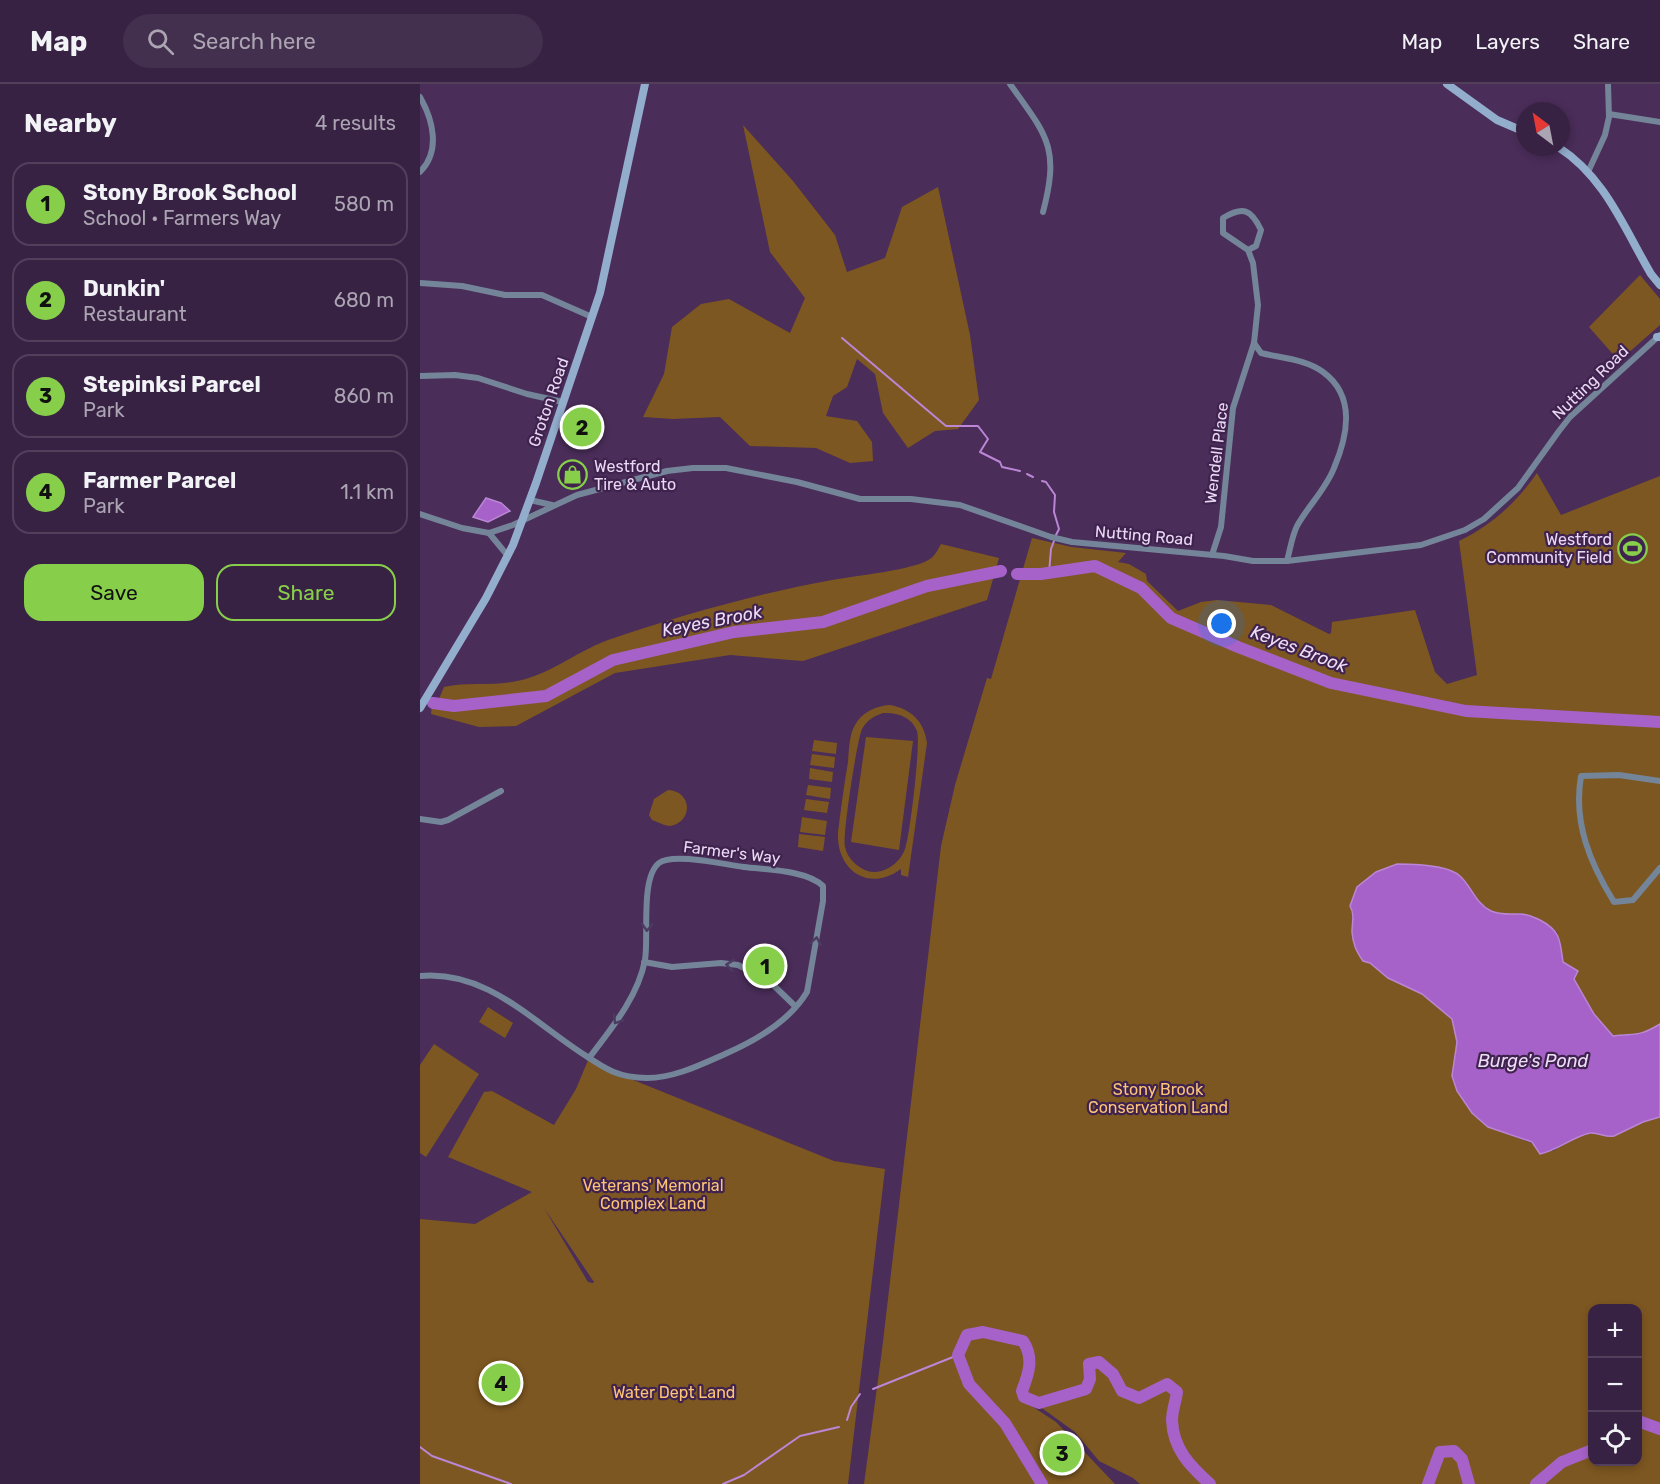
<!DOCTYPE html>
<meta charset="utf-8">
<style>
:root{--surface:#382243;--page:#432f4e;--text:#f1f3f6;--muted:#aba4b2;--line:#523f5c;--accent:#87cf4a}
body{margin:0;font-family:Rubik,sans-serif;background:var(--page);color:var(--text)}
.controls{position:absolute;right:18px;bottom:18px;display:grid;overflow:hidden;border-radius:12px;box-shadow:0 3px 9px #0003}
.controls button{width:54px;height:54px;display:grid;place-items:center;padding:0;border:0;border-bottom:2px solid var(--line);background:var(--surface);color:var(--text);font:30px sans-serif}
.compass{position:absolute;left:1096px;top:18px;width:54px;height:54px;border-radius:50%;background:var(--surface);box-shadow:0 3px 9px #0003;rotate:328deg}
.you{position:absolute;left:802px;top:540px;width:21px;height:21px;margin:-15px;border:4px solid #fff;border-radius:50%;background:#1a73e8;box-shadow:0 0 0 9px #1a73e833}
.badge{display:grid;place-items:center;width:39px;height:39px;border-radius:50%;background:var(--accent);color:#111;font-size:20px;font-weight:700}
.pin{position:absolute;translate:-50% -50%;border:3px solid #fff;box-shadow:0 2px 6px #0006}
.list{margin:0;padding:0;list-style:none}
h2{display:flex;justify-content:space-between;align-items:center;height:78px;margin:0;padding:0 24px;font-size:26px}
h2 small{font-size:20px;font-weight:400;color:var(--muted)}
.list li{display:grid;grid-template-columns:39px 1fr auto;gap:18px;align-items:center;box-sizing:border-box;height:84px;margin:0 12px 12px;padding:0 12px;border:2px solid var(--line);border-radius:18px}
.list b{display:block;font-size:22px;white-space:nowrap}
.list p{margin:0;font-size:20px;white-space:nowrap;color:var(--muted)}
.list em{font-size:20px;font-style:normal;color:var(--muted)}
.actions{display:flex;gap:12px;padding:18px 24px}
.actions a{flex:1;padding:14px 0;border:2px solid var(--accent);border-radius:18px;text-align:center;font-size:21px;color:var(--accent)}
.actions .main{background:var(--accent);color:#111}
.icon{flex:none;width:33px;height:33px;fill:none;stroke:currentColor;stroke-width:2;stroke-linecap:round;stroke-linejoin:round}
.map{position:relative;flex:none;width:1240px;height:1400px;overflow:hidden}
header{display:flex;align-items:center;gap:36px;box-sizing:border-box;height:84px;padding:0 30px;background:var(--surface);border-bottom:2px solid var(--line)}
header strong{font-size:28px}
nav{display:flex;gap:33px;margin-inline-start:auto;font-size:21px}
.search{width:420px;height:54px;background:var(--page);display:flex;align-items:center;gap:15px;box-sizing:border-box;padding:0 21px;border-radius:33px;color:var(--muted);font-size:22px}
main{display:flex}
aside{flex:1;background:var(--surface)}
.map>svg:first-child{display:block}
.green{fill:#7d5721;fill-rule:evenodd}
.water{fill:#a662c8;stroke:#ba86d5;stroke-width:1.5}
.lines{fill:none;stroke-linecap:round;stroke-linejoin:round}
.stream{stroke:#ba86d5;stroke-width:2}
.river{stroke:#a662c8;stroke-width:12}
.minor{stroke:#748599;stroke-width:6}
.secondary{stroke:#93adcd;stroke-width:8}
.oneway{stroke:#4c3c61}
.labels{text-anchor:middle;stroke-width:4.5;stroke-linejoin:round;paint-order:stroke}
.street-label{font-size:16px;fill:#ead9f4;stroke:#3f234e}
.poi-label{font-size:16px;fill:#ead9f4;stroke:#3f234e;text-anchor:start}
.park-label{font-size:16px;fill:#fdc477;stroke:#3f234e}
.water-label{font-size:18px;font-style:italic;fill:#edddf6;stroke:#3f234e}
</style>
<header>
<strong>Map</strong>
<div class="search"><svg class="icon" aria-label="search" viewBox="0 0 24 24"><circle cx="10" cy="10" r="6"/><path d="M15 15l6 6"/></svg>Search here</div>
<nav><a>Map</a><a>Layers</a><a>Share</a></nav>
</header>
<main>
<aside>
<h2>Nearby<small>4 results</small></h2>
<ul class="list">
<li><span class="badge">1</span><div><b>Stony Brook School</b><p>School · Farmers Way</p></div><em>580 m</em></li>
<li><span class="badge">2</span><div><b>Dunkin'</b><p>Restaurant</p></div><em>680 m</em></li>
<li><span class="badge">3</span><div><b>Stepinksi Parcel</b><p>Park</p></div><em>860 m</em></li>
<li><span class="badge">4</span><div><b>Farmer Parcel</b><p>Park</p></div><em>1.1 km</em></li>
</ul>
<div class="actions"><a class="main">Save</a><a>Share</a></div>
</aside>
<div class="map">
<svg width="1240" height="1400" viewBox="0 0 1240 1400">
<rect width="100%" height="100%" fill="#4a2d59"/>
<!-- green -->
<g class="green">
<path d="M323,41L373,97L415,151L427,188L465,174L482,123L518,103L550,251L559,316L538,345L515,347L488,364L463,329L455,290L437,275L427,303L413,312L406,332L437,337L452,358L453,377L430,379L396,364L330,362L300,333L253,335L223,333L244,290L252,243L281,220L309,215L370,249L385,214L350,168Z"/>
<path d="M1220,191L1240,215V241L1199,277L1169,243Z"/>
<path d="M1117,389L1141,431L1240,392V940C1218,954 1216,948 1193,952L1174,930L1154,895L1158,887L1143,878L1137,848L1129,841L1100,829L1087,831L1071,827L1057,816L1040,792L933,828L932,849L950,879L968,894L1002,910L1032,935L1038,958L1032,992L1037,1007L1052,1029L1068,1043L1133,1067C1145,1060 1160,1048 1174,1049C1182,1049 1186,1053 1194,1052L1223,1038L1240,1033V1400H720L713,1394L679,1377L655,1348L619,1322L610,1321L636,1338L695,1400H444L462,1266L521,762L535,701L567,594L571,595L612,454L652,463L706,469L698,478L709,480L726,490L727,497L758,527L781,518L797,516L851,521L909,550L911,549L912,538L995,526L1015,588L1027,600L1057,591L1039,457C1072,441 1096,419 1117,389ZM1172,1224H1218V1378H1172Z"/>
<path d="M521,460L579,474L567,516L383,577L310,571L195,589L96,642L59,643L11,630L12,620L18,617L24,603C46,598 70,602 92,598C127,593 155,568 188,556C259,532 339,509 412,496C434,492 494,486 510,475C515,472 518,465 521,460Z"/>
<path d="M470,621C491,625 504,637 507,659L488,793L481,791V785C448,809 416,786 418,748C421,724 424,701 428,678C429,666 429,651 435,641C442,628 456,622 470,621ZM463,629C477,628 492,633 497,647C501,658 490,752 485,765C479,782 457,795 441,784C433,779 427,772 425,763C422,753 437,656 442,645C447,636 454,632 463,629Z"/>
<path d="M446,653L493,657L479,766L431,758Z"/>
<path d="M394,656L417,659L416,670L392,667Z"/>
<path d="M392,670L415,673L414,684L390,681Z"/>
<path d="M390,684L413,688L412,698L389,695Z"/>
<path d="M388,701L411,704L410,715L386,711Z"/>
<path d="M248,706C272,707 274,738 250,742C245,742 238,738 232,736L229,731L234,715Z"/>
<path d="M386,715L409,718L407,729L384,726Z"/>
<path d="M382,733L407,737L405,751L380,748Z"/>
<path d="M379,750L405,753L403,767L378,763Z"/>
<path d="M68,923L93,939L85,954L59,938Z"/>
<path d="M14,960L59,990L6,1073L0,1069V981Z"/>
<path d="M169,974L181,983L414,1077L465,1085L428,1400H0V1135L55,1140L112,1108L28,1073L64,1008L72,1007L134,1041L156,1005ZM124,1124L174,1198L173,1199L168,1198Z"/>
</g>
<!-- water -->
<g class="water">
<path d="M66,414L81,419L90,427L68,438L53,433Z"/>
<path d="M977,780C993,780 1028,781 1040,792C1052,803 1055,819 1071,827C1080,831 1089,830 1098,830C1107,829 1113,833 1120,836C1141,847 1140,857 1143,878L1158,887L1154,895L1174,930L1193,952C1215,949 1219,953 1240,940V1033L1223,1038L1194,1052C1185,1054 1179,1048 1170,1049C1152,1053 1139,1066 1120,1070L1112,1058L1068,1043L1052,1029L1037,1007L1032,992L1037,958L1032,935L1002,910L968,894L950,879L943,877C936,867 933,860 932,848C932,838 935,831 930,822L937,803L956,788Z"/>
</g>
<g class="lines">
<!-- stream -->
<g class="stream">
<path d="M422,254L526,342H558L568,355L560,368L580,378L582,383L600,387"/>
<path d="M607,390L613,393"/>
<path d="M622,397L626,398L635,411L634,428L639,445L636,451"/>
<path d="M629,489L631,465L634,457"/>
<path d="M453,1305L538,1271"/>
<path d="M427,1336L431,1323L440,1310"/>
<path d="M0,1363L12,1372L91,1400"/>
<path d="M303,1400L324,1391L380,1352L419,1343"/>
</g>
<!-- river -->
<g class="river">
<path d="M597,490H621L675,482L721,504L751,534L818,563L911,599L1046,627L1240,638"/>
<path d="M13,619L34,622L126,612L193,576L314,548L403,538L507,502L581,487"/>
<path d="M1218,1337L1240,1345"/>
<path d="M622,1400L585,1339L549,1300L538,1271L547,1251L563,1248L603,1257C614,1274 609,1289 602,1307L604,1313L619,1319L666,1305L670,1295L669,1280L679,1278L693,1290L702,1307L719,1314L747,1300L757,1308C756,1316 752,1327 752,1336C753,1365 770,1382 790,1400"/>
<path d="M1008,1400L1020,1368L1034,1367L1042,1375L1049,1400"/>
<path d="M1116,1400L1142,1378L1172,1366"/>
</g>
<!-- minor -->
<g class="minor">
<path d="M590,0C627,52 640,63 623,128"/>
<path d="M0,13C13,36 21,67 0,88"/>
<path d="M1189,30L1240,38"/>
<path d="M1168,88L1185,51L1189,33L1188,0"/>
<path d="M0,199L42,202L85,211H122L172,233"/>
<path d="M834,259L841,269C861,274 886,275 903,288C936,312 928,351 914,384C906,405 888,422 877,442C872,452 870,466 867,477"/>
<path d="M0,292L35,291L58,294L107,310L143,318"/>
<path d="M110,416L132,421"/>
<path d="M0,430L42,444L69,449L93,441L157,411L247,387L273,384H306L377,398L440,415H491L540,421L631,453L652,458L804,472L833,477H867L1001,461L1045,446L1064,435L1098,404L1139,347L1150,333L1240,251"/>
<path d="M69,449L88,472"/>
<path d="M792,471L801,443L813,324L834,259L838,221L833,179L828,166L803,149V134C823,122 831,125 841,146L836,162L828,166"/>
<path d="M1240,697L1199,691L1161,692C1153,739 1170,779 1194,818L1213,816L1240,784"/>
<path d="M0,735L21,738L28,736L81,707"/>
<path d="M224,878L252,883L301,879L318,881L348,896L375,922"/>
<path d="M0,892C65,886 110,935 160,968C184,984 197,994 227,994C254,994 280,981 305,970C335,957 369,938 387,908L403,817V802C386,786 347,786 324,783C306,781 253,768 239,779C220,794 229,853 225,876C218,913 191,945 169,974"/>
</g>
<!-- secondary -->
<g class="secondary">
<path d="M1027,0L1077,36L1105,48"/>
<path d="M1138,63C1185,93 1204,144 1231,190L1240,201"/>
<path d="M1237,253H1240"/>
<path d="M0,624L66,514L93,461L116,399L180,209L225,0"/>
</g>
</g>
<!-- one-way arrows -->
<defs><path id="oneway-chevron" d="M-2-3.5L2.5 0L-2 3.5" fill="none" stroke-width="1.6" stroke-linecap="round" stroke-linejoin="round" transform="scale(1.5)"/></defs>
<g class="oneway">
<use href="#oneway-chevron" transform="translate(227 843) rotate(92)"/>
<use href="#oneway-chevron" transform="translate(396 857) rotate(-80)"/>
<use href="#oneway-chevron" transform="translate(310 881) rotate(-174)"/>
<use href="#oneway-chevron" transform="translate(197 936) rotate(123)"/>
</g>
<!-- icons -->
<defs>
<symbol id="shop-ring" viewBox="-11 -11 22 22"><circle r="9.5" fill="#3f234e" stroke="#87cf4a" stroke-width="1.5"/><path d="M-5-2.5h2.3a2.7 3.5 0 0 1 5.4 0H5L5.5 6h-11ZM-1.5-2.5h3a1.5 2.3 0 0 0-3 0Z" fill="#87cf4a"/></symbol>
<symbol id="stadium-ring" viewBox="-11 -11 22 22"><circle r="9.5" fill="#3f234e" stroke="#87cf4a" stroke-width="1.5"/><path d="M0-5a6.5 5 0 1 0 0 10a6.5 5 0 1 0 0-10ZM-3.5-1.8h7v3.6h-7Z" fill="#87cf4a"/></symbol>
</defs>
<g fill-rule="evenodd">
<use href="#shop-ring" x="136" y="374" width="33" height="33"/>
<use href="#stadium-ring" x="1196" y="448" width="33" height="33"/>
</g>
<g class="labels">
<!-- street labels -->
<g class="street-label">
<text transform="translate(1170 298) rotate(-44)" y="6">Nutting Road</text>
<text transform="translate(128 318) rotate(-71)" y="6">Groton Road</text>
<text transform="translate(796 369) rotate(-83)" y="6">Wendell Place</text>
<text transform="translate(724 451) rotate(5)" y="6">Nutting Road</text>
<text transform="translate(312 768) rotate(7)" y="6">Farmer's Way</text>
</g>
<!-- poi labels -->
<g class="poi-label">
<text x="174" y="388">Westford<tspan x="174" dy="18">Tire &amp; Auto</tspan></text>
<text x="1192" y="461" text-anchor="end">Westford<tspan x="1192" dy="18">Community Field</tspan></text>
</g>
<!-- park labels -->
<g class="park-label">
<text x="738" y="1011">Stony Brook<tspan x="738" dy="18">Conservation Land</tspan></text>
<text x="233" y="1107">Veterans' Memorial<tspan x="233" dy="18">Complex Land</tspan></text>
<text x="254" y="1314">Water Dept Land</text>
</g>
<!-- water labels -->
<g class="water-label">
<text transform="translate(292 537) rotate(-11)" y="6">Keyes Brook</text>
<text transform="translate(879 565) rotate(21)" y="6">Keyes Brook</text>
<text x="1113" y="983">Burge's Pond</text>
</g>
</g>
</svg>
<div class="controls">
<button>+</button>
<button>−</button>
<button><svg class="icon" aria-label="locate" viewBox="0 0 24 24"><circle cx="12" cy="12" r="6"/><path d="M12 2v4M12 18v4M2 12h4M18 12h4"/></svg></button>
</div>
<svg class="compass" viewBox="-18 -18 36 36"><path d="M0-13l5 13h-10z" fill="#e53935"/><path d="M0 13l5-13h-10z" fill="#aba4b2"/></svg>
<div class="you"></div>
<div class="pin badge" style="left:345px;top:882px">1</div>
<div class="pin badge" style="left:162px;top:343px">2</div>
<div class="pin badge" style="left:642px;top:1369px">3</div>
<div class="pin badge" style="left:81px;top:1299px">4</div>
</div>
</main>
